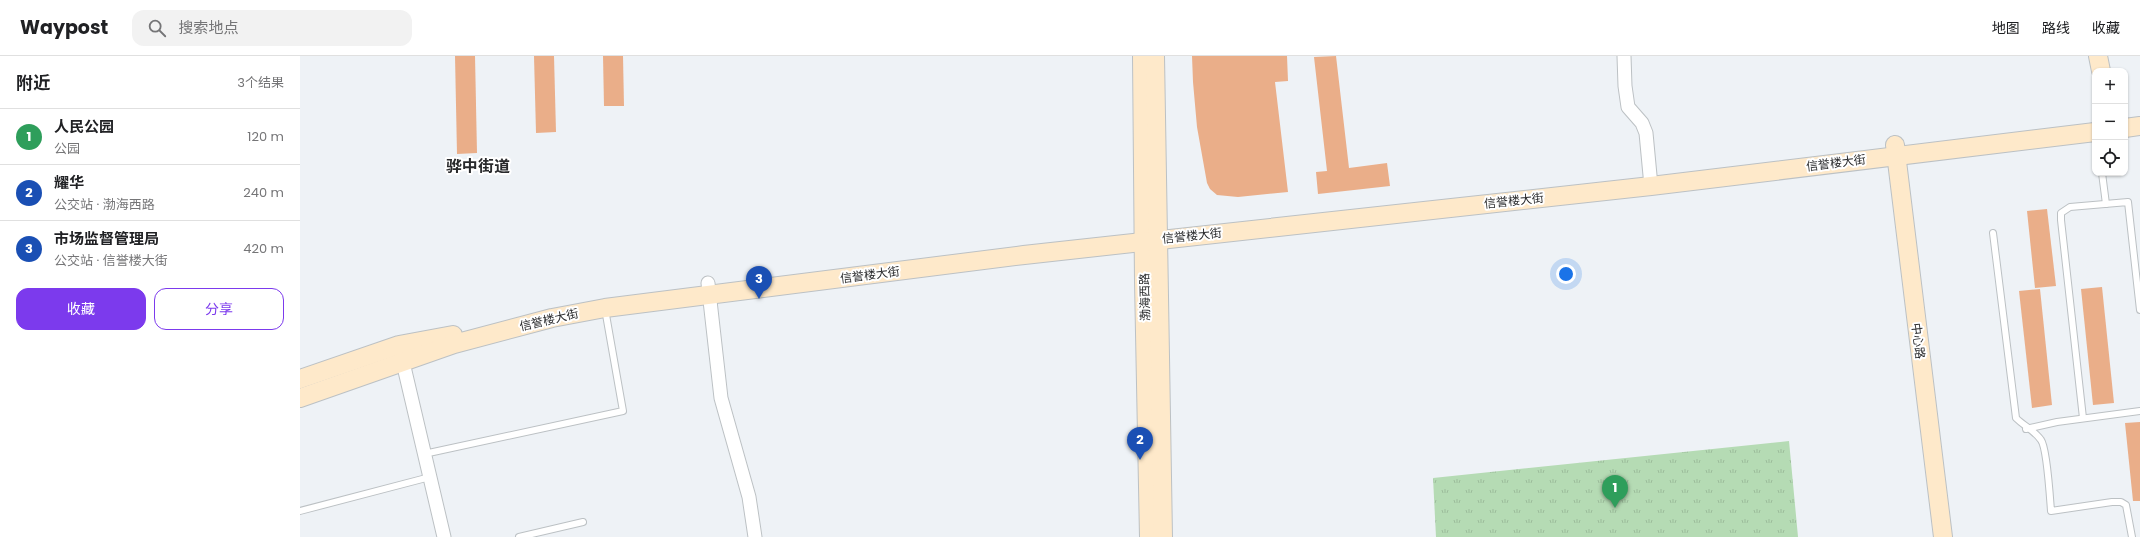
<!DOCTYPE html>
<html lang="zh">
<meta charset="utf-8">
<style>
:root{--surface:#fff;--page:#f2f2f2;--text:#202124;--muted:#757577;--line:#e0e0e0;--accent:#7c3aed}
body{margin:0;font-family:Poppins,"Noto Sans SC",sans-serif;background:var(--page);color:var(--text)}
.controls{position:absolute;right:12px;top:12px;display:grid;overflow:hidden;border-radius:8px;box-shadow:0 1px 3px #0004}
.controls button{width:36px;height:36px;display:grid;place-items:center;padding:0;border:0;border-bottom:1px solid var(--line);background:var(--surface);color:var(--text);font:20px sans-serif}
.you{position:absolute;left:1266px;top:218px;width:14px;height:14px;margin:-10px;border:3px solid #fff;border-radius:50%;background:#1a73e8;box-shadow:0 0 0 6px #1a73e833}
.badge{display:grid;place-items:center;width:26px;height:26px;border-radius:50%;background:var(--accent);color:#fff;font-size:13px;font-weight:700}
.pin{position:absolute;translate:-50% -33px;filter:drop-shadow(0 1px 2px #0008)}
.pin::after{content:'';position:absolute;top:21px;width:14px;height:12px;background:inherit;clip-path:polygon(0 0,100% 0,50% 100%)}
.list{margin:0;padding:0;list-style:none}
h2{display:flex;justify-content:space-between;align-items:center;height:52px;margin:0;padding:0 16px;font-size:17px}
h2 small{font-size:13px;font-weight:400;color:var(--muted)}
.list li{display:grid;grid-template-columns:26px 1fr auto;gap:12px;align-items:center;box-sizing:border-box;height:56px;padding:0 16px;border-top:1px solid var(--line)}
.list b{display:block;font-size:15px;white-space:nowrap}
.list p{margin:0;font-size:13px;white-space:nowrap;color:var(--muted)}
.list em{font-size:13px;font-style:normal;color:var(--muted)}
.actions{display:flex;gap:8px;padding:12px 16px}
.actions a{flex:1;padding:9px 0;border:1px solid var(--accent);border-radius:12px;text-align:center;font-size:14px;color:var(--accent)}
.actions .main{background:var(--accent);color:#fff}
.icon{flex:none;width:22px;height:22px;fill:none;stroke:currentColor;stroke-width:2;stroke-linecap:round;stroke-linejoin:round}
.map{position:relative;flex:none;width:1840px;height:481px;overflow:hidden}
header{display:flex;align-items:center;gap:24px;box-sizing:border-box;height:56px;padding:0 20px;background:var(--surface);border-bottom:1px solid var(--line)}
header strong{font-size:19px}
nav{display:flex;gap:22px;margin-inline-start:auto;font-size:14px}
.search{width:280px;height:36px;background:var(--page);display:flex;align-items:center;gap:10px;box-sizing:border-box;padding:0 14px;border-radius:12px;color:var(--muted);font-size:15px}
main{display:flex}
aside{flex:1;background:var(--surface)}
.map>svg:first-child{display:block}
.grass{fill:url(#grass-tufts)}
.building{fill:#eaae89}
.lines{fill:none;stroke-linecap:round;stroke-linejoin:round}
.lane-casing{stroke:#bcc1c4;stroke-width:8}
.street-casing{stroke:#bcc1c4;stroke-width:15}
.secondary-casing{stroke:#bcc1c4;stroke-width:20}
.lane{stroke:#fff;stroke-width:6}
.street{stroke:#fff;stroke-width:13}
.secondary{stroke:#fee9ca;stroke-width:18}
.labels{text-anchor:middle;stroke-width:4;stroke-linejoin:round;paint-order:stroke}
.street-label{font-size:12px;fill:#292a2c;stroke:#fff}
.district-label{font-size:16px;font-weight:bold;fill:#292a2c;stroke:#fff}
</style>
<header>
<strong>Waypost</strong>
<div class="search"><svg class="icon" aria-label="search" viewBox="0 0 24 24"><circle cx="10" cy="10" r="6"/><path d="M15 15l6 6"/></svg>搜索地点</div>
<nav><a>地图</a><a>路线</a><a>收藏</a></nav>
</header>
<main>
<aside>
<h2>附近<small>3个结果</small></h2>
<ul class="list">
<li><span class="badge" style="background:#2e9e5b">1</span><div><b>人民公园</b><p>公园</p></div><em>120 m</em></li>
<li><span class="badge" style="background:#1a4fb4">2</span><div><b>耀华</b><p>公交站 · 渤海西路</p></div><em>240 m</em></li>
<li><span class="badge" style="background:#1a4fb4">3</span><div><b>市场监督管理局</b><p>公交站 · 信誉楼大街</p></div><em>420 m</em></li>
</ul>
<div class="actions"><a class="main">收藏</a><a>分享</a></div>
</aside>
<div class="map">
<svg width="1840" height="481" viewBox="0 0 1840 481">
<defs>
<pattern id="grass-tufts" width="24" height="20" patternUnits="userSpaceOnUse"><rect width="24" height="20" fill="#b5dbb4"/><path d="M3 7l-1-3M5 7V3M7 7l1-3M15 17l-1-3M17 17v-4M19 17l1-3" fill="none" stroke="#9cbc9b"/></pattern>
</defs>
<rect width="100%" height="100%" fill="#eef2f6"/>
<!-- grass -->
<path class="grass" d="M1489,385L1498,481H1136L1133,422Z"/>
<!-- building -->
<g class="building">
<path d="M155,0H175L177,97L157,98Z"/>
<path d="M234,0H254L256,76L236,77Z"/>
<path d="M303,0H323L324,50H304Z"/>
<path d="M892,0H987L988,25L975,26L988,136L938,141L917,139L910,133L907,127L897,71L893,26Z"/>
<path d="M1036,0L1049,112L1087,107L1090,130L1018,138L1016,116L1027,115L1014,1Z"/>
<path d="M1747,153L1756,230L1735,232L1727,155Z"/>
<path d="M1802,231L1814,347L1793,349L1781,233Z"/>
<path d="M1740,233L1752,349L1732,352L1719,235Z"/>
<path d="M1840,366V445H1833L1825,367Z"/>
</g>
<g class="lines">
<defs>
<g id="lane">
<path d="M1802,117L1806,148"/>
<path d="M1693,177L1716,362C1724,370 1735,375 1741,384C1747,392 1750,442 1751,455L1812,446H1821L1826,449L1832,481"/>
<path d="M1783,362L1761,164V157L1770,151L1828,146L1840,254"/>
<path d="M1726,373L1757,366L1840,355"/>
<path d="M124,398L323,355L305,253"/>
<path d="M0,455L130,421"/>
<path d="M219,481L283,466"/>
</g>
<g id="street">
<path d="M1324,0L1325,30L1328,51L1342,67L1346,77L1351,130"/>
<path d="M408,227L421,342L449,441L455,481"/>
<path d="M101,298L144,481"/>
</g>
<g id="secondary">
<path d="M842,0L844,226L849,481"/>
<path d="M855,0L863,481"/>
<path d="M1798,0L1801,15"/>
<path d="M1825,72L1840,70"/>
<path d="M1595,89L1643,481"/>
<path d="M0,323L99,289L153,279"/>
<path d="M0,342L154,288L252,262L305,252L724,199L1351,130L1795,76"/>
</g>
</defs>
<!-- lane casing -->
<use href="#lane" class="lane-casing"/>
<!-- street casing -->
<use href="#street" class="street-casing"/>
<!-- secondary casing -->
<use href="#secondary" class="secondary-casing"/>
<!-- lane -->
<use href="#lane" class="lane"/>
<!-- street -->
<use href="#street" class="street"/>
<!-- secondary -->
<use href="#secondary" class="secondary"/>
</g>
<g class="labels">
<!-- street labels -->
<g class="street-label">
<text transform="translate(1536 107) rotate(-7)" y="4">信誉楼大街</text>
<text transform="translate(1214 145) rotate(-6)" y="4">信誉楼大街</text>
<text transform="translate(892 180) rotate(-6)" y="4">信誉楼大街</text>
<text transform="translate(570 219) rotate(-7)" y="4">信誉楼大街</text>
<text transform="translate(845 241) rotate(-91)" y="4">渤海西路</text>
<text transform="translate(249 264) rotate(-13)" y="4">信誉楼大街</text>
<text transform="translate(1618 285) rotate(83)" y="4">中心路</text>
</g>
<!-- district labels -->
<g class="district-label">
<text x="178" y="116">骅中街道</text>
</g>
</g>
</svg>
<div class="controls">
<button>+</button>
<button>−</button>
<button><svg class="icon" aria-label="locate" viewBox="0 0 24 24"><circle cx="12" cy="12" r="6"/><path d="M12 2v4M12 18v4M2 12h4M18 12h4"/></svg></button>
</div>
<div class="you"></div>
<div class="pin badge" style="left:1315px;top:452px;background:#2e9e5b">1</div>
<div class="pin badge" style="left:840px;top:404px;background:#1a4fb4">2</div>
<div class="pin badge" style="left:459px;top:243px;background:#1a4fb4">3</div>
</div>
</main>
